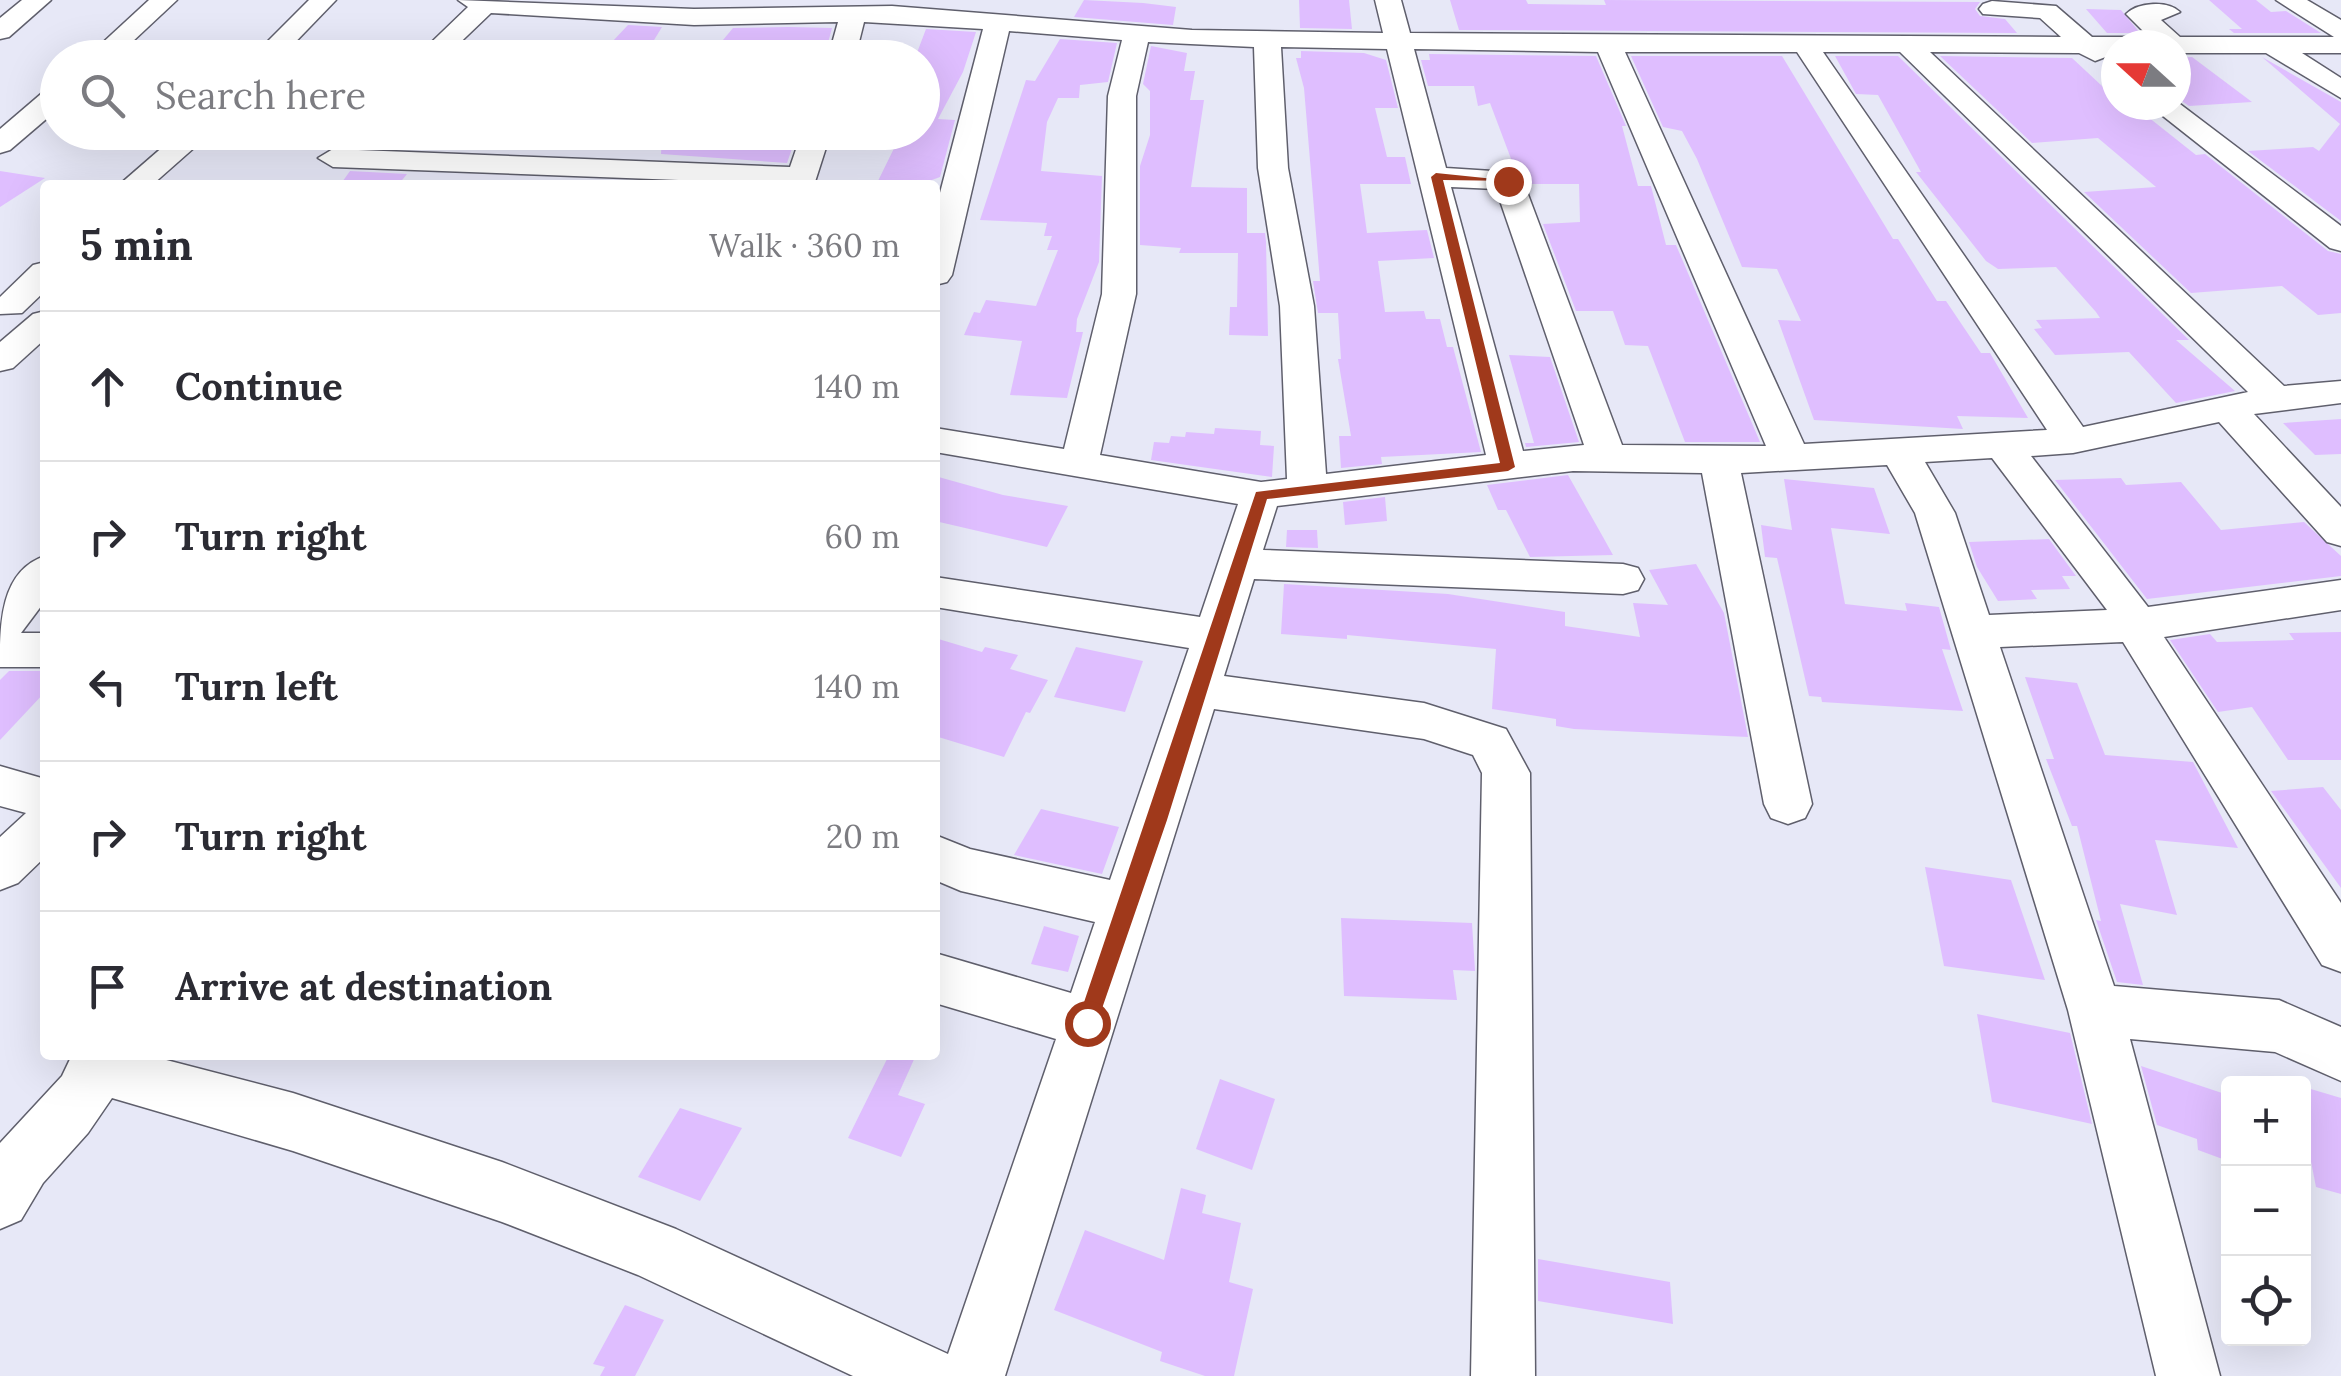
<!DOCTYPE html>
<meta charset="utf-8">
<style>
:root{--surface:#fff;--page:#f2f2f3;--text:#2b2b33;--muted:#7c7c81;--line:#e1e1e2}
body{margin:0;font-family:Lora,serif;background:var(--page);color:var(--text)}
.controls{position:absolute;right:30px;bottom:30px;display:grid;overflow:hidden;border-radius:10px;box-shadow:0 10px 40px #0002}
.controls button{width:90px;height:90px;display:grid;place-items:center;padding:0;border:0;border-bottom:2px solid var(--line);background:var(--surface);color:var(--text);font:50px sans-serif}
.compass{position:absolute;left:2101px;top:30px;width:90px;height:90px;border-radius:50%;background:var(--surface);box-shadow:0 10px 40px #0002;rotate:291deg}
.stop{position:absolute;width:30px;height:30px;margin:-22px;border:8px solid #a0391b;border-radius:50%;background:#fff}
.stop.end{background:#a0391b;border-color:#fff;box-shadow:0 2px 10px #0008}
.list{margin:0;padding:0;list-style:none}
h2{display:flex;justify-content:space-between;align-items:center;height:130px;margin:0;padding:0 40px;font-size:42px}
h2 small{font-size:32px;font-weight:400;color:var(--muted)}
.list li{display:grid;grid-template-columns:65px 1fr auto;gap:30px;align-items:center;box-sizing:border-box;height:150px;padding:0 40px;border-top:2px solid var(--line)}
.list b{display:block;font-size:38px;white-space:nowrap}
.list em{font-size:32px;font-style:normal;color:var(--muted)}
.icon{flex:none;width:55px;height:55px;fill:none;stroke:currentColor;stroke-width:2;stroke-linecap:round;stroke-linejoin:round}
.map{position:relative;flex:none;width:2341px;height:1376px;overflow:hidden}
.search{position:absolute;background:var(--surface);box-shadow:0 10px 40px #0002;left:40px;top:40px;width:900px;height:110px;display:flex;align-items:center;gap:25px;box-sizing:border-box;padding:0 35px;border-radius:55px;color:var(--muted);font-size:38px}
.panel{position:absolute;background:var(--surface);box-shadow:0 10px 40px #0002;left:40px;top:180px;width:900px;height:880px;border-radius:10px}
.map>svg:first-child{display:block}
.building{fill:#dfbeff}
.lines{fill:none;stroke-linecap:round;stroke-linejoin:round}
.minor-casing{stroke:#5f5f6c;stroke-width:3}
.minor{fill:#fff;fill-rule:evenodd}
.route{fill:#a0391b}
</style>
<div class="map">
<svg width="2341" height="1376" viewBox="0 0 2341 1376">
<rect width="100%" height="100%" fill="#e7e8f7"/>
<!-- building -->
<g class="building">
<path d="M1084,0L1143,3L1176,7L1173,25L1074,17Z"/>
<path d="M1299,0H1349L1352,29L1300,28Z"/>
<path d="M1450,0H1526L1528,4L1606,5L1604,0L1980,2L1975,9L1980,16L2005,19L2017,33L1459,30Z"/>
<path d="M2209,0H2256L2271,12L2286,11L2321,33H2234L2229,29H2242Z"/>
<path d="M2086,9L2121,10L2140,33H2107Z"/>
<path d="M628,25L662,27L651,45L612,42Z"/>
<path d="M789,27L832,28L824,58H708L733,28Z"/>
<path d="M926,29L976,32L963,72L938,119L955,120L940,177L921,184L878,181L902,132H922V58H915Z"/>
<path d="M1060,39L1117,43L1108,82L1080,85L1079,98H1058L1047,122L1041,171L1102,176L1099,262L1077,319L1076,332H1083L1067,398L1010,395L1022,341L964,335L974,312L980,313L986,300L1036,306L1058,250H1047L1052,236H1044L1047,223L980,220L1026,80L1035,81Z"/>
<path d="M1151,46L1187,53L1184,71H1195L1190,100H1204L1191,187L1247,188V233H1265L1266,242L1268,336L1229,335L1230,307H1237L1238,253H1179L1181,248L1140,245V166L1150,135V91L1143,84Z"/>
<path d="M1301,51L1364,53L1386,60L1398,108H1375L1387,157H1405L1411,184H1360L1367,233L1427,230L1434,258L1378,261L1385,312L1424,311L1426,319H1440L1447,347H1453L1481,452L1381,457L1382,464L1341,468L1339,436H1351L1338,359H1341L1338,313H1318L1313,281H1320L1304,88L1296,58H1301Z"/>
<path d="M1429,54L1596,56L1626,126H1622L1638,186H1651L1666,245H1676L1760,442H1685L1648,346L1625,345L1613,311H1576L1543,224L1580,222L1579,184H1528L1516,172L1490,103L1478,106L1474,86H1428L1421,60H1430Z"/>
<path d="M1631,56H1782L1893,239H1898L1937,301H1946L1981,353H1990L2028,418L1957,416L1963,429L1814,420L1778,320L1801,321L1777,269L1742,267L1697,159L1682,131L1663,127Z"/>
<path d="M1835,56H1898L2189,340H2176L2235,391L2176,403L2129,352L2055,355L2034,329L2042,328L2036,320L2100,318L2096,312L2056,267L1998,269L1986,261L1916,172H1921L1878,95L1856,94Z"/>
<path d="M1940,56L2072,58L2116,99V105H2133L2196,155L2205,154L2328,251L2341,254V313L2318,315L2282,286L2191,293L2084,192L2156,187L2098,138L2032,143Z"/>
<path d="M2192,57L2252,102L2189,106L2176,97V58Z"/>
<path d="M2262,57L2341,102V221L2248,151L2313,147L2319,151L2340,124Z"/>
<path d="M662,132H781L779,137H796L787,163L661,154Z"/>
<path d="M379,133H441L428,149L369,147Z"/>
<path d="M0,171L45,178L0,207Z"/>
<path d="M350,171L407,174L398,185H340Z"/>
<path d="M1509,355L1550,357L1579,442L1526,447L1525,443H1534Z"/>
<path d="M2341,419V454L2315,455L2283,423Z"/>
<path d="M1215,428L1261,431L1260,445L1274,446L1272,477L1151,460L1154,442L1169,443L1171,436L1185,437L1186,432L1214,434Z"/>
<path d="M1568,475L1603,537L1613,555L1530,557L1506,510H1498L1487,485Z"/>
<path d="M935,476L1003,495L1068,506L1047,547L935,521Z"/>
<path d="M2121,478L2126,485L2181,482L2221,530L2304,522L2341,556V576L2147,599L2055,480Z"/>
<path d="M1784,479L1874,488L1890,534L1831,528L1845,604L1907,611L1905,603L1939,607L1951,650L1942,649L1963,711L1822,702L1821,697L1809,696L1777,558L1765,557L1761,525L1792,530Z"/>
<path d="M1385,497L1387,521L1345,525L1343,502Z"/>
<path d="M1287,530H1317L1318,548L1286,547Z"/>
<path d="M2049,539L2076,576H2062L2070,589L2031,590L2037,599L1998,601L1977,567L1969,542Z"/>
<path d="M1696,564L1724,613L1748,737L1574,729L1556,726V719L1492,709L1496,649L1347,635V639L1281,634L1284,584L1448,594L1565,612V626L1640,637L1633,603L1668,605L1649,570Z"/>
<path d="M2341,632V760H2288L2252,707L2218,712L2170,640L2210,634L2217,642L2294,640L2289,633Z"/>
<path d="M935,638L982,652L985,647L1018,655L1010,669L1048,680L1030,713L1026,712L1004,757L935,736Z"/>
<path d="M1076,647L1143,661L1125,712L1054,697Z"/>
<path d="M9,671H45V692L0,740V680Z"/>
<path d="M2025,677L2077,683L2105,755L2193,762L2238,848L2155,840L2177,915L2120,904L2143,985L2117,982L2096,920L2101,921L2077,826H2072L2046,759H2054Z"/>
<path d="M2323,787L2341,810V888L2271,791Z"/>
<path d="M1041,809L1119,827L1102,874L1014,855Z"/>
<path d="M1925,867L2011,880L2045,980L1944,966Z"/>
<path d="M1341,918L1472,923L1475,971L1453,970L1457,1000L1344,996Z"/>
<path d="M1044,926L1079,936L1068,972L1031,964Z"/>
<path d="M1977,1014L2070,1033L2092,1124L1992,1102Z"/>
<path d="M889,1055H916L898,1095L925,1104L901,1157L848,1138Z"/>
<path d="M2141,1066L2228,1095V1161L2198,1150L2197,1139L2157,1125Z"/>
<path d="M1220,1079L1275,1099L1252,1170L1196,1149Z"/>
<path d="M2304,1087L2341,1098V1194L2316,1187L2304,1126Z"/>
<path d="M680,1108L742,1128L700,1201L638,1177Z"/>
<path d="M1181,1188L1206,1195L1202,1213L1241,1223L1229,1282L1253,1289L1234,1376H1205L1160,1361L1162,1352L1054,1310L1085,1230L1164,1260Z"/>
<path d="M1538,1259L1670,1282L1673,1324L1538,1301Z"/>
<path d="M625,1305L664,1320L635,1376H600L605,1367L593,1364Z"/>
</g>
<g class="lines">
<defs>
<g id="minor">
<path d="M22,0H51L9,37L0,39V18Z"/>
<path d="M149,0H177L115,58H86Z"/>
<path d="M309,0H336L280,58H251Z"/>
<path d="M458,0L694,9L892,6L1192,30L1383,33L1375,0H1401L1410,33L2061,37L2040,18L1983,14L1979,9L1983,4L1992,1L2056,6L2092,37H2149L2126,14C2138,2 2168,0 2180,12L2161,20L2180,37H2334L2276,0H2307L2341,20V53H2302L2341,78V98L2266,53H2176V45H2116V53L2095,61L2079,53L1930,52L2284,386L2341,381V403L2254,414L2341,507V546L2327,542L2219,422L2073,453L2031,456L2148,607L2341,580V610L2164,637L2341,903V972L2322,965L2123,642L2000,647L2114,986L2279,1000L2341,1027V1081L2275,1052L2130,1039L2220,1376H2156L2068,1010L1915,513L1887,465L1741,473L1812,804L1805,818L1788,824L1771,818L1764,804L1702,473L1573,471L1277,506L1263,550L1623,564L1638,568L1644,579L1638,590L1623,594L1254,579L1224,676L1424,703L1506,729L1530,773L1535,1376H1471L1482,773L1473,755L1424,739L1214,709L1005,1376H853L638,1275L502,1222L293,1151L112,1098L88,1133L43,1183L21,1220L0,1229V1143L62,1076L72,1055H147L293,1093L502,1162L676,1229L948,1354L1056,1039L935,1003V953L1071,993L1095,922L961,891L935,880V835L970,849L1110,880L1189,648L935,607V577L1200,617L1238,504L935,452V428L1064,449L1102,294L1108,96L1122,40L1009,31L952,275L947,282L935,285V212L983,29L864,22L855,58H828L838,22L694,25L491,13L444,58H415L468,7ZM1148,42L1254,47L1258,168L1280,306L1287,479L1261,482L1100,455L1136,294V96ZM1281,47L1387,49L1486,455L1326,474L1314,306L1288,168ZM1414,49L1598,52L1766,446L1622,445L1523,181L1508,172L1446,168ZM1625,52H1797L2047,430L1804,444ZM1823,52H1900L2248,392L2083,427ZM1451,187L1496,189L1584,445L1523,451ZM1992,458L2107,610L1989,615L1955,513L1925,462Z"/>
<path d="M58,86V109L10,150L0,153V129L48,88Z"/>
<path d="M2176,101L2341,226V251L2330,248L2149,105H2176Z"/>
<path d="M180,132H212L152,185H119Z"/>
<path d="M802,132H831L814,185L333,167L318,158L333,149L790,167Z"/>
<path d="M45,262V291L22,313L0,314V297L33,265Z"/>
<path d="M45,311V339L13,368L0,371V342L33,314Z"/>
<path d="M45,556V601L21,633H45V667H0C0,624 0,571 45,556Z"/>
<path d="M0,766L45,779V857L18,883L0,890V837L26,813L0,806Z"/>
</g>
</defs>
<!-- minor casing -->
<use href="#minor" class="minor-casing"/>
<!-- minor -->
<use href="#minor" class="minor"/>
</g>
<!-- route -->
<path class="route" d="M1436,173L1514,181L1443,180L1515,467L1508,471L1267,499L1167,820L1097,1023L1087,1032L1080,1030L1077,1023L1256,492L1500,463L1431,177Z"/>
</svg>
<div class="controls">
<button>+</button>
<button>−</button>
<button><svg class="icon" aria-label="locate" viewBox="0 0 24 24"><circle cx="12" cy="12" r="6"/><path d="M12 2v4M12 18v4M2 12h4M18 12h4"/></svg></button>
</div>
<svg class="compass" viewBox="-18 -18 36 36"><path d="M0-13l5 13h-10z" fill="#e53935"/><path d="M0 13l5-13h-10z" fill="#7c7c81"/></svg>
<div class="stop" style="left:1087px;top:1023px"></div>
<div class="stop end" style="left:1508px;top:181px"></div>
<div class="search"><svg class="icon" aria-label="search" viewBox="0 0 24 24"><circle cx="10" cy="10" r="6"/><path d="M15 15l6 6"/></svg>Search here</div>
<section class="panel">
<h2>5 min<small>Walk · 360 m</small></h2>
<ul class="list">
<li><svg class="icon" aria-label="ahead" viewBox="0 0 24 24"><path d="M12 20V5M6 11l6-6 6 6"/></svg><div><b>Continue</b></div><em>140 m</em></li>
<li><svg class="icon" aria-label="right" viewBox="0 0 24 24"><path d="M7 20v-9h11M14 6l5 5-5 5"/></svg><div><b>Turn right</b></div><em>60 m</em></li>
<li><svg class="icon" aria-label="left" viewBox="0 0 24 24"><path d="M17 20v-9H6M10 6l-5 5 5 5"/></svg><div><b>Turn left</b></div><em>140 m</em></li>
<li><svg class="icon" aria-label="right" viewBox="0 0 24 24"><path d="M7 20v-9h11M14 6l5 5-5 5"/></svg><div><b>Turn right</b></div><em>20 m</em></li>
<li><svg class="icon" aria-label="arrive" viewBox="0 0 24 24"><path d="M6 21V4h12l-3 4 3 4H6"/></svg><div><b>Arrive at destination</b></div></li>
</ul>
</section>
</div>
